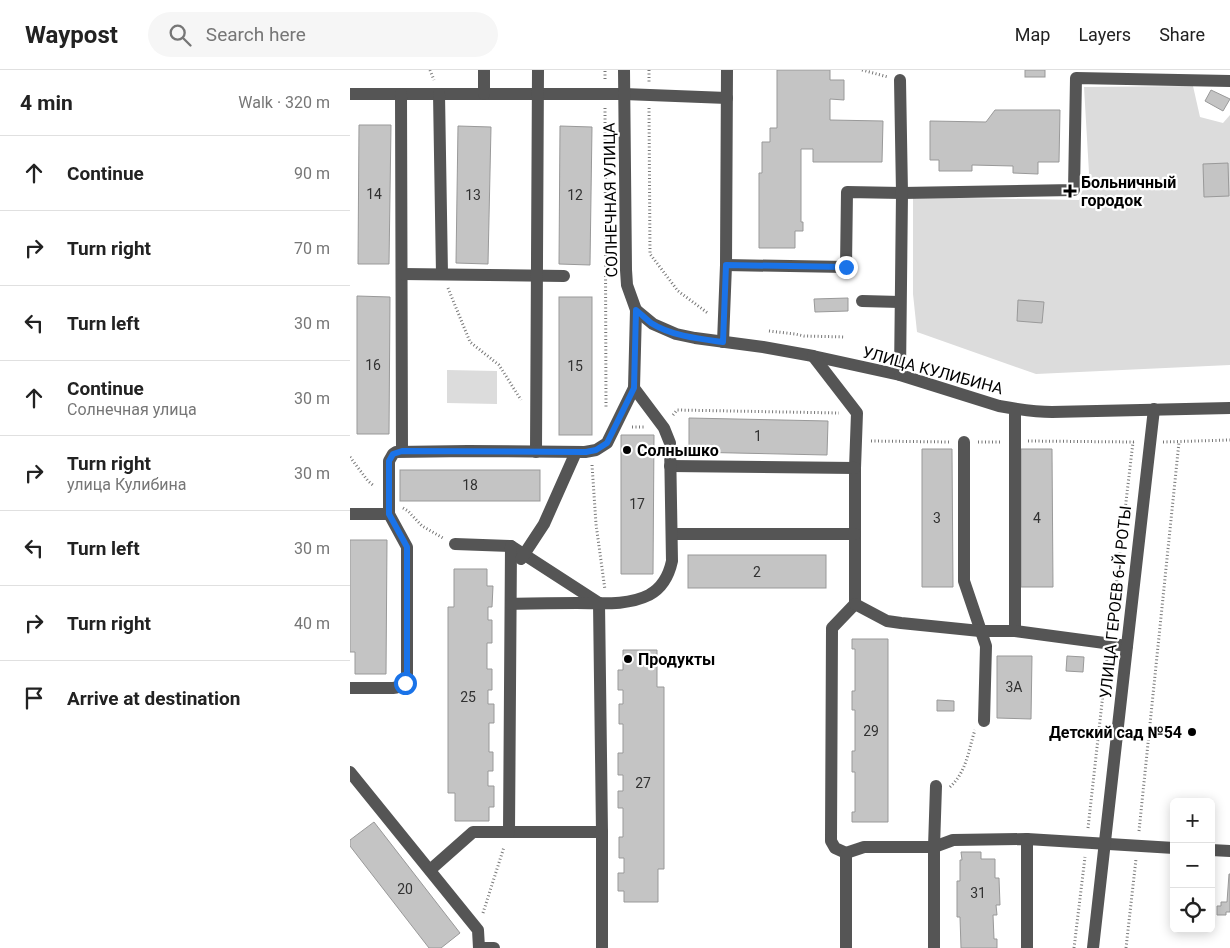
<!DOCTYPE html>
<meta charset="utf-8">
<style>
:root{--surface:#fff;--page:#f6f6f6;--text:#222;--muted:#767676;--line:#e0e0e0}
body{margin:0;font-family:Roboto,sans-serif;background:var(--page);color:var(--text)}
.controls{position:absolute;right:15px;bottom:15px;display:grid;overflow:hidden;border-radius:8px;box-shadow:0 2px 12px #0003}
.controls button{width:45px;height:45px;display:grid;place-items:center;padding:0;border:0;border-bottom:1px solid var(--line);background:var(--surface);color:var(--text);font:25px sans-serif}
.stop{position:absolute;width:15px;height:15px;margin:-11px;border:4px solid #1a73e8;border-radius:50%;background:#fff}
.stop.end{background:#1a73e8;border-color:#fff;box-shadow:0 1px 5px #0008}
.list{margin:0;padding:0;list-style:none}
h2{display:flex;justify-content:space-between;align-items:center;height:65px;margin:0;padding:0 20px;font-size:21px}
h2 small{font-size:16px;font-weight:400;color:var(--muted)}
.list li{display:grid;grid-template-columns:32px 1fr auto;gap:15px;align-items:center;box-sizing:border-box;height:75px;padding:0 20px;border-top:1px solid var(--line)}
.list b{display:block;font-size:19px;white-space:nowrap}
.list p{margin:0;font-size:16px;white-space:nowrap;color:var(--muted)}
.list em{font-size:16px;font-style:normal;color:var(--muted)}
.icon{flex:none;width:28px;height:28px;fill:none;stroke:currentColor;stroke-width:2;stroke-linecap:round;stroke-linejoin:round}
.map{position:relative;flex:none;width:880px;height:878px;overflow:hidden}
header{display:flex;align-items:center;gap:30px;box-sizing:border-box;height:70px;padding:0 25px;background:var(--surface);border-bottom:1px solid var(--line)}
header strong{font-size:24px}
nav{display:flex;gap:28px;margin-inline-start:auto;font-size:18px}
.search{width:350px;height:45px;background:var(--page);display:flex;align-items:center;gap:12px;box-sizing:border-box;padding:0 18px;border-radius:28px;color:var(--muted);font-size:19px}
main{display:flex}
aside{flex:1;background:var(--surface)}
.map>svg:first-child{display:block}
.green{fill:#dcdcdc}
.building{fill:#c4c4c4;stroke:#999}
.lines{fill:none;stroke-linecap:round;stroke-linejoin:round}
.path{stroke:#777;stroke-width:3;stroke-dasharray:1 2.5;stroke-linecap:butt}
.minor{stroke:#555;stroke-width:12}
.route{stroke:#1a73e8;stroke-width:6}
.poi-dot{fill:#000;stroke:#fff;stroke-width:2}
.labels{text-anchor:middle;stroke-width:4.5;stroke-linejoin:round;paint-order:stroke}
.number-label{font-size:14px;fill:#313131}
.poi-label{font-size:16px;font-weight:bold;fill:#000;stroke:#fff;text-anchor:start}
.street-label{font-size:16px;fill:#000;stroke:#fff}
</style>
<header>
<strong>Waypost</strong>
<div class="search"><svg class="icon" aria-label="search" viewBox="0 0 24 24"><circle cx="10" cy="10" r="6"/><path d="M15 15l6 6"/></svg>Search here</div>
<nav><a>Map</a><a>Layers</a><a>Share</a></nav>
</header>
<main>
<aside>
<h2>4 min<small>Walk · 320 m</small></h2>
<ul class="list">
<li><svg class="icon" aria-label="ahead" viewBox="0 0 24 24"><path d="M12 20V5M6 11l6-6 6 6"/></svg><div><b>Continue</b></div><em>90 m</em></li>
<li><svg class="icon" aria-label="right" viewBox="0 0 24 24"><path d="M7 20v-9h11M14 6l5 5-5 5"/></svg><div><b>Turn right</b></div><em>70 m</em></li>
<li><svg class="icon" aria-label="left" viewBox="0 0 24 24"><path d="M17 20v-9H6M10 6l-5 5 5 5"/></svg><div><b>Turn left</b></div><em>30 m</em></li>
<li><svg class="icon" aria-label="ahead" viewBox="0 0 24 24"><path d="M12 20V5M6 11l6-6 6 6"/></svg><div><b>Continue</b><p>Солнечная улица</p></div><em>30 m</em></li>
<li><svg class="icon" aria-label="right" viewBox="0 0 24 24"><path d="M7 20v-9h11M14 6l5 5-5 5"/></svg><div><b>Turn right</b><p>улица Кулибина</p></div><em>30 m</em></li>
<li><svg class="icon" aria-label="left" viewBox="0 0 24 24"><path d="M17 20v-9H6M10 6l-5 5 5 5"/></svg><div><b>Turn left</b></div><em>30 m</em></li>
<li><svg class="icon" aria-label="right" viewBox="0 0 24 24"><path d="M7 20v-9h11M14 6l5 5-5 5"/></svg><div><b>Turn right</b></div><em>40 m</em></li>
<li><svg class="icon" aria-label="arrive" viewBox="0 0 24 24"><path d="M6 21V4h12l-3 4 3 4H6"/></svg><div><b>Arrive at destination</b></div></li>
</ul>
</aside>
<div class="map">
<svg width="880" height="878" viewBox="0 0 880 878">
<rect width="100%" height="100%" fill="#fff"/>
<!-- green -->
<g class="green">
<path d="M843,16L850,47L873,53L880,45V295L686,304L567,262L563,224V127L729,130L739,103L734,17Z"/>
<path d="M97,300L147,301V334L97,333Z"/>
</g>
<!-- building -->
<g class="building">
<path d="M427,0H480V10H494V30L480,29V50L533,51L532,92H463V79H451V152H453V161H445V178H409V103H412V72H420V58H427Z"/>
<rect x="675" y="0" width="20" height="7"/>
<path d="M861,20L880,29L873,41L855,31Z"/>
<path d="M645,40H710L709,92H688V104L663,103V96L622,95V101H589V90H580V51L636,52Z"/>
<path d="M9,55H41L39,194H8Z"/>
<path d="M108,56L141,57L138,194L106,193Z"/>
<path d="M210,56L242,57L240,195L209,194Z"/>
<path d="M878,93L879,126L854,127L853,94Z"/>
<path d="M7,226L40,227L39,364H7Z"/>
<rect x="209" y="227" width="33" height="138"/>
<path d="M498,228V241L465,242L464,229Z"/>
<path d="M668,230L694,232L692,253L667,251Z"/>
<path d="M339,348L478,351L477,385L339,382Z"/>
<path d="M271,365H304L303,504H271Z"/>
<path d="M572,379H602L603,517H572Z"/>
<path d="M671,379H702L703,517H671Z"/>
<rect x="50" y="400" width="140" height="31"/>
<path d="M0,470H37L36,604H5V582H0Z"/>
<rect x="338" y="485" width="138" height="33"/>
<path d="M104,499H137V516H143L142,537H138V550H142V573H137V599H142V620H138V634H144V653H139V682H143V701H138V716H144V737H139V751H105V723H98V537H104Z"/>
<path d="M502,569H538V752H502V742H505V702H502V681H505V640H502V621H505V579H502Z"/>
<path d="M273,580H307V617H314V799H308V832H274V821H268V803H274V788H269V767H273V738H268V721H273V705H268V683H273V654H269V634H273V620H268V600H273Z"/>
<path d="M647,586H682L681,649L647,648Z"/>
<path d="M717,586L734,587L733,602L716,601Z"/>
<path d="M587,630L604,631V641H587Z"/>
<path d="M24,752L110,863L91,878H79L0,776V770Z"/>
<path d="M611,782H631V789H645V808H649L650,835H646L647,845H643L644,869H647V878H611L610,847H607V811H610V790H612Z"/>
<path d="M879,804H880V842H876V845H867V836H871V832H877Z"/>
</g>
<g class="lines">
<!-- path -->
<g class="path">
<path d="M80,0L84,10"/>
<path d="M299,0V12"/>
<path d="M512,0L538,7"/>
<path d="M255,9V0"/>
<path d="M255,38L256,339"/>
<path d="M299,38L300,184L328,221L359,244"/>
<path d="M98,218L120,272L149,295L171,330"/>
<path d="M419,261L445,264L454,266L495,267"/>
<path d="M323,345L327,340L489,343"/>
<path d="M282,357H296"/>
<path d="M521,371L599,372"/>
<path d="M678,371L784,372"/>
<path d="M628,372H652"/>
<path d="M813,372L880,370"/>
<path d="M0,387L18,411L24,416"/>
<path d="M242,395L246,454L255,520"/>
<path d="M53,438L58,441L72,456L93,468"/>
<path d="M761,560L783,372"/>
<path d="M600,717C617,701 618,681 625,660"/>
<path d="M738,758L757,588"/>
<path d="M789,761L829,372"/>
<path d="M133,843L154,777"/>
<path d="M724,878L735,787"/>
<path d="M776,878L786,789"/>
</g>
<!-- minor -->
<g class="minor">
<path d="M0,24H274L377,28"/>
<path d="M51,24L52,381"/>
<path d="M89,24L92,204"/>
<path d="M134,24V0"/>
<path d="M376,195L496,197L497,122L552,123L724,120L726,8L880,11"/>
<path d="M52,204L214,206"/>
<path d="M512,231L550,232"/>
<path d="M286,240L303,254L326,264L345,268L413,277L463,286L550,305L649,336C666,339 684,342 702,342L880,338"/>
<path d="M373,272L376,195L377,0"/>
<path d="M463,286L507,343L505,398V534L482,558L481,771L485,778L496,783L514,777H584L603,770L677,769V878"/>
<path d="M550,305L552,123L550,10"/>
<path d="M665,339V561"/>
<path d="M614,372V511L636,576L634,651"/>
<path d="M186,382L188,0"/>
<path d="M320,396L505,398"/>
<path d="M0,444H39V391L43,384L46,382L118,381L235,382L246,380L257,373L284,318L286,240L277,215L276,200L274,0"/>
<path d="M322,464H505"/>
<path d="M105,474L161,476L249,533"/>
<path d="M161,476L159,762H252"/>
<path d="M171,489L194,454L226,382"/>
<path d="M249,533L252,762V878"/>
<path d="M161,534C183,533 205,533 227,533C250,533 277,536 299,525C312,518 319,505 322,491L320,373L314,358L284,318"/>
<path d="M505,534L537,551L551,553L630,561H665L777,576"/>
<path d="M0,618H43C51,617 54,614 57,607V477L39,444"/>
<path d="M0,702L128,860L129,878"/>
<path d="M677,769L824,778"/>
<path d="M861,780L880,781"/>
<path d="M80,800L123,762H159"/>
<path d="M129,878H144"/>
<path d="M496,878V783"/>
<path d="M584,878V777L586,716"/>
<path d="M743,878L777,576L804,339"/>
</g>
</g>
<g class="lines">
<!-- route -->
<path class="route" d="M55,613L57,606V477L39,444V391L43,384L52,381L236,382L246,380L257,373L284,318L286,240C291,244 296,249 301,253C321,266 350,269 373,272L376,195L496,197"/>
</g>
<!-- markers -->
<g class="poi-dot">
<path d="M717.5 113.5h5v5h5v5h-5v5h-5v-5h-5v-5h5z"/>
<circle cx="277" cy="380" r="5"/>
<circle cx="278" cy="589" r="5"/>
<circle cx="842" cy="662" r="5"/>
</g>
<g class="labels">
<!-- number labels -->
<g class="number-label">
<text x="24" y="129">14</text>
<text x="123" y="130">13</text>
<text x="225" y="130">12</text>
<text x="23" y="300">16</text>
<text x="225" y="301">15</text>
<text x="408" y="371">1</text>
<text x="120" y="420">18</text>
<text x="287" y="439">17</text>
<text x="587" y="453">3</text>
<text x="687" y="453">4</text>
<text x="407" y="507">2</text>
<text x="664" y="622">3А</text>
<text x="118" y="632">25</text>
<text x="521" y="666">29</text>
<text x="293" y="718">27</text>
<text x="55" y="824">20</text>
<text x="628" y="828">31</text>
</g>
<!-- poi labels -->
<g class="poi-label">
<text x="731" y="118">Больничный<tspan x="731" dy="18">городок</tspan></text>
<text x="287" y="386">Солнышко</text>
<text x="288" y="595">Продукты</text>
<text x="832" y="668" text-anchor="end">Детский сад №54</text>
</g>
<!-- street labels -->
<g class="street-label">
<text transform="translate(260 130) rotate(-91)" y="6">СОЛНЕЧНАЯ УЛИЦА</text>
<text transform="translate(583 300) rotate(15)" y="6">УЛИЦА КУЛИБИНА</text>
<text transform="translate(765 532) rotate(-84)" y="6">УЛИЦА ГЕРОЕВ 6-Й РОТЫ</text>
</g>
</g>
</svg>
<div class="controls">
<button>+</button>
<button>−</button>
<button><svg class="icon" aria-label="locate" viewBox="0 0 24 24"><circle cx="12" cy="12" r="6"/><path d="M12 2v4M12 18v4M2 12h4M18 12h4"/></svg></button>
</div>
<div class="stop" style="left:55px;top:613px"></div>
<div class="stop end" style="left:496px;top:197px"></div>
</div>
</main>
